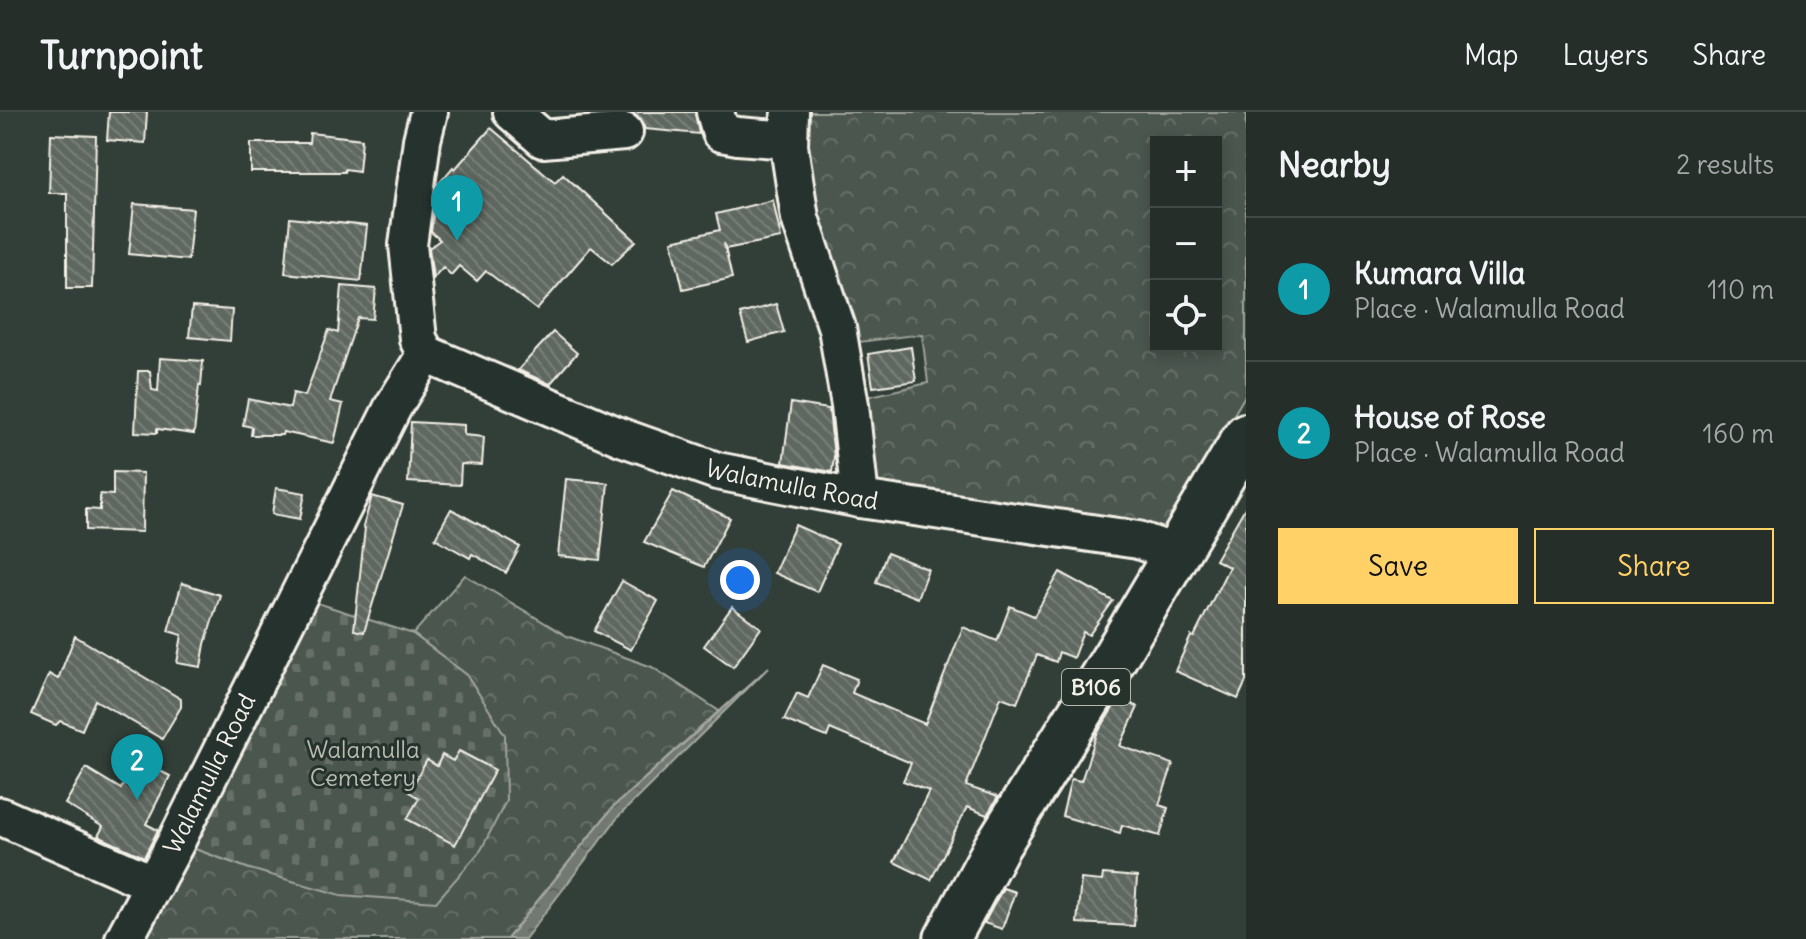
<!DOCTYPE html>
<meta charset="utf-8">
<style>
:root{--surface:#262e2a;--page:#2e3632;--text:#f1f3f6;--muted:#a4a8a8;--line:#424a47;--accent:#ffd166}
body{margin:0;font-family:Delius,sans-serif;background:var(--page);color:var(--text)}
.controls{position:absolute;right:24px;top:24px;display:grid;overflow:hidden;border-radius:0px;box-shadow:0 4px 12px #0003}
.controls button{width:72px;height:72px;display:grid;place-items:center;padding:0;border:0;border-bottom:2px solid var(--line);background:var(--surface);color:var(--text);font:40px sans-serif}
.you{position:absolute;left:740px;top:468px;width:28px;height:28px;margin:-20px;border:6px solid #fff;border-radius:50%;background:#1a73e8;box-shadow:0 0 0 12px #1a73e833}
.badge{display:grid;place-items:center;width:52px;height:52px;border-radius:50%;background:var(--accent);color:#fff;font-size:26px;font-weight:700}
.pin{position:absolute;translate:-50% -66px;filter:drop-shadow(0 2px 4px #0008)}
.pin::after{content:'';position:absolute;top:42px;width:28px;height:24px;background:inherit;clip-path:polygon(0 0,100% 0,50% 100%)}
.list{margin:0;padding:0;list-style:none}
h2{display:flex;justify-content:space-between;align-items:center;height:104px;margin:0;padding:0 32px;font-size:34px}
h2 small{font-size:26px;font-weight:400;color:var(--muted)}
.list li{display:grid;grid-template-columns:52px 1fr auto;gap:24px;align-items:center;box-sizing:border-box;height:144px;padding:0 32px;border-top:2px solid var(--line)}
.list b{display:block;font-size:30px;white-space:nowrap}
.list p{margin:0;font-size:26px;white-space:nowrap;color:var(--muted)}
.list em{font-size:26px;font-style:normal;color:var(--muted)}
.actions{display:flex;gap:16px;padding:24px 32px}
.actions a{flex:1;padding:18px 0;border:2px solid var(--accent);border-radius:0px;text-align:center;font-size:28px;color:var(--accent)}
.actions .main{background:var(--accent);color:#111}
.icon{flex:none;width:44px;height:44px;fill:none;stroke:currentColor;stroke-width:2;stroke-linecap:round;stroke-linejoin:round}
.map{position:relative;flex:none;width:1246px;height:827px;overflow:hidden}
header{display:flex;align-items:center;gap:48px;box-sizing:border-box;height:112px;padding:0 40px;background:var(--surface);border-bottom:2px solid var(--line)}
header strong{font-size:38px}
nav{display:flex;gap:44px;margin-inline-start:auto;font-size:28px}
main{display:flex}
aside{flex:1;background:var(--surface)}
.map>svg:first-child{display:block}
.forest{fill:url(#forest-crowns);stroke:#a0a49c;stroke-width:2;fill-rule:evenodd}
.cemetery{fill:url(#cemetery-stones);stroke:#a0a49c;stroke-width:2}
.water{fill:url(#water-ripples);stroke:#a6a9a1;stroke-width:2}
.building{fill:url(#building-back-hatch);stroke:#f4f1e8;stroke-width:2}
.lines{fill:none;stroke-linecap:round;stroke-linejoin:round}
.minor-casing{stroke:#f4f1e8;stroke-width:42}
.major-casing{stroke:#f4f1e8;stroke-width:50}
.minor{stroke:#26332d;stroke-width:36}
.major{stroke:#26332d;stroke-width:44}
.labels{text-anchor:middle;stroke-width:6;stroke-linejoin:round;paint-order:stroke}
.shield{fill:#26332d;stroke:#b6b8b0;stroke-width:2}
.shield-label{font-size:22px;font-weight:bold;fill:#f4f1e8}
.street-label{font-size:24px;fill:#f4f1e8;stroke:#26332d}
.park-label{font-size:24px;fill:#b9bbb2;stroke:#26332d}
</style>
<header>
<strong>Turnpoint</strong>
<nav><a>Map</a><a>Layers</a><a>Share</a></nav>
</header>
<main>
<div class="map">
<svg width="1246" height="827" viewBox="0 0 1246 827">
<defs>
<pattern id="forest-crowns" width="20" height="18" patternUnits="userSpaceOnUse" patternTransform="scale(2)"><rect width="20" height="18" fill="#4c564f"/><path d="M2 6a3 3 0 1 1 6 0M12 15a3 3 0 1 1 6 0" fill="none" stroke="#666f68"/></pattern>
<pattern id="cemetery-stones" width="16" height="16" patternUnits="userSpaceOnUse" patternTransform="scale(2)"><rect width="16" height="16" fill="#4c564f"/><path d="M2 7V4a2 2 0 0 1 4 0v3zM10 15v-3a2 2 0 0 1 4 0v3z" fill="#666f68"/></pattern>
<pattern id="water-ripples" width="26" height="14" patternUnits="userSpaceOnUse" patternTransform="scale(2)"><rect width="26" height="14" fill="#727972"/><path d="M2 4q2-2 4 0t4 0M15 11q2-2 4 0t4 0" fill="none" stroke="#60635e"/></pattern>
<pattern id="building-back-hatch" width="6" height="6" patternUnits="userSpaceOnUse" patternTransform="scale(2)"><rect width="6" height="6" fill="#5f6861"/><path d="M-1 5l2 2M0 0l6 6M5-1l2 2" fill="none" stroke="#777e78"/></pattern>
</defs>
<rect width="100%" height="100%" fill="#323e38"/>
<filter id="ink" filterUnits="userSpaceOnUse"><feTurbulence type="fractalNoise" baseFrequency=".0125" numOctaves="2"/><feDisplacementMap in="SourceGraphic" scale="16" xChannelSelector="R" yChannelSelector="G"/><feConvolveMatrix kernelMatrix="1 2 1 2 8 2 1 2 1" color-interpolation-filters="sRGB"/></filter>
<g filter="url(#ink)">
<!-- forest -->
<g class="forest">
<path d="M801,0H1246V282L1161,426L873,382L862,286L928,271L922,222L859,230L815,106ZM1156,30H1216V234H1156Z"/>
<path d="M465,463L567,524L652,555L719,599L613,695L507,827H124L176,730L250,757L467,563L413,522Z"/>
</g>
<!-- cemetery -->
<path class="cemetery" d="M299,485L413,522L467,563L505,623L506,689L481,738L436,790L341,783L250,757L176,730Z"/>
<!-- water -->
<path class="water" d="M769,555L619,704L525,827H507L613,695Z"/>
<!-- building -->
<g class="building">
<path d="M109,0H147L145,31L107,28Z"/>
<path d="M631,0H695L699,22L645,17L641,7Z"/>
<path d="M491,16L555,70L563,62L636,129L612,152L591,135L537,198L486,159L477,169L459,154L451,163L443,155L433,166L429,136L440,128L431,120L437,74L453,55L455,57Z"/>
<path d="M310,21L362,27L359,59L345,57L344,60H251V31H309Z"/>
<path d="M51,22L96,24L92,176H67V81H49Z"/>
<path d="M773,88L781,126L725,137L724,131L732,166L683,177L672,129L720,118L716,102Z"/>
<path d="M134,92L193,97L188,148L129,142Z"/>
<path d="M290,106L367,114L361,169L285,161Z"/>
<path d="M342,174L376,177L373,207L358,206L330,289L343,292L334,331L283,320L282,323H251L252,315L243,313L248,287L290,296L293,281L305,284L329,218L338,221Z"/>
<path d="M776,192L784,220L748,230L740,202Z"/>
<path d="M192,195L232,198L230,229L189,225Z"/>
<path d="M553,220L577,241L550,272L518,258Z"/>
<path d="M911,235L916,269L873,275L868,242Z"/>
<path d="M160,246L203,249L201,274L199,273L194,322L157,317V321L135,320L138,259H150L152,278L158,279Z"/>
<path d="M791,291L829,297L834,345L832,360L783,351Z"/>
<path d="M411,310L464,313V323L484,325L482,353L461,352L460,373L408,370Z"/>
<path d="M113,360L143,361L142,420L86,418V397L100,398V382L113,383Z"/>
<path d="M566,367L608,371L600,448L558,444Z"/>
<path d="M276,376L305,381L300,407L272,402Z"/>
<path d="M673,379L730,406L704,455L644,430Z"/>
<path d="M372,384L403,393L364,520L354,518L365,416L363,415Z"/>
<path d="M1246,394V569L1238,587L1175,559L1191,524L1194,525L1229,455L1215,448Z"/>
<path d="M451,397L520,435L506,461L472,442L470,446L435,426Z"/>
<path d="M795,413L838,432L817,480L774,461Z"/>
<path d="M887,441L928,457L917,486L876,470Z"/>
<path d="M1060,460L1113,489L1089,523L1083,520L1073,546L1059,540L1056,550L1037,543L1017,591L1001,585L966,674L998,685L987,703L967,695L931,768L894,750L929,679L903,669L911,651L830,617L827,625L784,608L797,581L808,586L823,553L857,567L852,581L925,612L963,515L997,529L1010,494L1034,504Z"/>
<path d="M622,469L658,489L631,538L594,519Z"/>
<path d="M182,471L220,483L205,532L201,555L177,551L182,523L168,519Z"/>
<path d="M732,495L761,516L733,555L704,534Z"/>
<path d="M75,524L181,587V595L162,627L95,588L82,618L60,609L56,613L31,602L49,562L58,567Z"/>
<path d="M1119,586L1138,595L1120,634L1173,652L1159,693L1168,696L1160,724L1122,713L1120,721L1062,704L1071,667L1081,669L1097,622Z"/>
<path d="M459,639L495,658L455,733L407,707L419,686L409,680L427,648L437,654L442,643L453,649Z"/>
<path d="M136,647L170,664L146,712L158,718L144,745L98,724L103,715L65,692L86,656L121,677Z"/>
<path d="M1103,762L1137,765L1134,814L1077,811L1081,767L1102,769Z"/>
<path d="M1003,776L1015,780L1002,817L984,811Z"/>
</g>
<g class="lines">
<defs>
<g id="minor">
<path d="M512,0L543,27L624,20"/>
<path d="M715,0L721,21L738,24L789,28"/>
<path d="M790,0L789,34L800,106L837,216L850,293L860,387"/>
<path id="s1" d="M426,242L621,325L717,359L860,387L1138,428L1177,442"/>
<path d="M0,704L154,772"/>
<path id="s2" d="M124,827L176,730L393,295L426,242L418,227L408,133L422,28L429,0"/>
</g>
<path id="major" d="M947,827L996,736L1116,543L1246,324"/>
</defs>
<!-- minor casing -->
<use href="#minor" class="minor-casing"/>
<!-- major casing -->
<use href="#major" class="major-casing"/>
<!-- minor -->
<use href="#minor" class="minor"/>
<!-- major -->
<use href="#major" class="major"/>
</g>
</g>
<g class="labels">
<!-- shield labels -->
<rect class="shield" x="1062" y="557" width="68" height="36" rx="6"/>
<g class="shield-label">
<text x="1096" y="583">B106</text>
</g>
<!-- street labels -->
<g class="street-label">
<text dy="8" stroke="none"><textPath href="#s1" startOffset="390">Walamulla Road</textPath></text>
<text dy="8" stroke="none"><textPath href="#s2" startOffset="186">Walamulla Road</textPath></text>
</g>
<!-- park labels -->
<g class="park-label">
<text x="363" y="646">Walamulla<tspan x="363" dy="28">Cemetery</tspan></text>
</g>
</g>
</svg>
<div class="controls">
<button>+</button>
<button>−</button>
<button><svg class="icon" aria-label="locate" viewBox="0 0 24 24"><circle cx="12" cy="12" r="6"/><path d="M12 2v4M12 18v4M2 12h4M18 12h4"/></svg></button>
</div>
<div class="you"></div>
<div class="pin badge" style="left:457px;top:129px;background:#0f9aa8">1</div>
<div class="pin badge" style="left:137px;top:688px;background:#0f9aa8">2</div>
</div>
<aside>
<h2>Nearby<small>2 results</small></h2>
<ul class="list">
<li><span class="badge" style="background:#0f9aa8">1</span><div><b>Kumara Villa</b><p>Place · Walamulla Road</p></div><em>110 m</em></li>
<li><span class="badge" style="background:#0f9aa8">2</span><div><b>House of Rose</b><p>Place · Walamulla Road</p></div><em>160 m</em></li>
</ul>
<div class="actions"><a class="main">Save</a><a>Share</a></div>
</aside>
</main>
